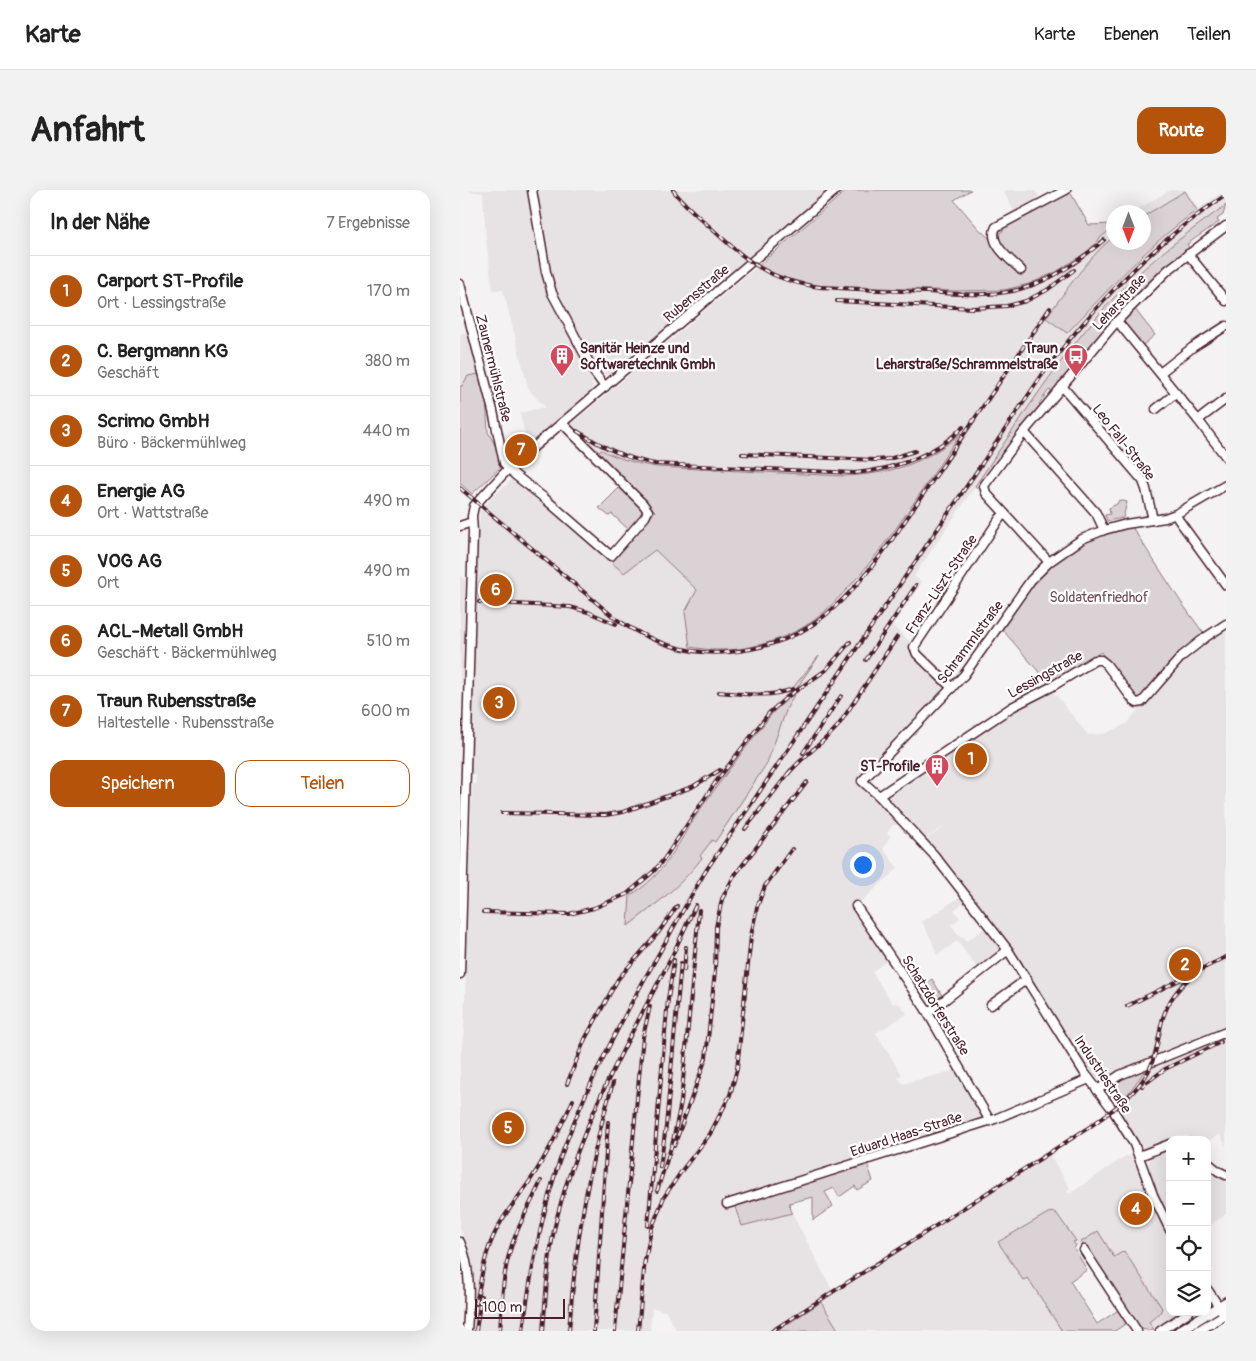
<!DOCTYPE html>
<html lang="de">
<meta charset="utf-8">
<style>
:root{--surface:#fff;--page:#f2f2f2;--text:#222;--muted:#767676;--line:#e0e0e0;--accent:#b45309}
body{margin:0;font-family:Pangolin,sans-serif;background:var(--page);color:var(--text)}
.controls{position:absolute;right:15px;bottom:15px;display:grid;overflow:hidden;border-radius:10px;box-shadow:0 5px 20px #0002}
.controls button{width:45px;height:45px;display:grid;place-items:center;padding:0;border:0;border-bottom:1px solid var(--line);background:var(--surface);color:var(--text);font:25px sans-serif}
.compass{position:absolute;left:646px;top:15px;width:45px;height:45px;border-radius:50%;background:var(--surface);box-shadow:0 5px 20px #0002;rotate:180deg}
.scale{position:absolute;left:15px;bottom:12px;width:90px;box-sizing:border-box;padding-left:5px;border:2px solid #4a1f2b;border-top:0;font-size:14px;line-height:18px;white-space:nowrap;color:#4a1f2b;-webkit-text-stroke:4px #fff;paint-order:stroke}
.you{position:absolute;left:402px;top:674px;width:18px;height:18px;margin:-12px;border:4px solid #fff;border-radius:50%;background:#1a73e8;box-shadow:0 0 0 8px #1a73e833}
.badge{display:grid;place-items:center;width:32px;height:32px;border-radius:50%;background:var(--accent);color:#fff;font-size:16px;font-weight:700}
.pin{position:absolute;translate:-50% -50%;border:2px solid #fff;box-shadow:0 1px 5px #0006}
.list{margin:0;padding:0;list-style:none}
h2{display:flex;justify-content:space-between;align-items:center;height:65px;margin:0;padding:0 20px;font-size:21px}
h2 small{font-size:16px;font-weight:400;color:var(--muted)}
.list li{display:grid;grid-template-columns:32px 1fr auto;gap:15px;align-items:center;box-sizing:border-box;height:70px;padding:0 20px;border-top:1px solid var(--line)}
.list b{display:block;font-size:19px;white-space:nowrap}
.list p{margin:0;font-size:16px;white-space:nowrap;color:var(--muted)}
.list em{font-size:16px;font-style:normal;color:var(--muted)}
.actions{display:flex;gap:10px;padding:15px 20px}
.actions a{flex:1;padding:11px 0;border:1px solid var(--accent);border-radius:15px;text-align:center;font-size:18px;color:var(--accent)}
.actions .main{background:var(--accent);color:#fff}
.icon{flex:none;width:28px;height:28px;fill:none;stroke:currentColor;stroke-width:2;stroke-linecap:round;stroke-linejoin:round}
.map{position:relative;flex:none;width:766px;height:1141px;overflow:hidden;border-radius:15px}
header{display:flex;align-items:center;gap:30px;box-sizing:border-box;height:70px;padding:0 25px;background:var(--surface);border-bottom:1px solid var(--line)}
header strong{font-size:24px}
nav{display:flex;gap:28px;margin-inline-start:auto;font-size:18px}
.intro{display:flex;align-items:center;justify-content:space-between;box-sizing:border-box;height:120px;padding:0 30px}
h1{margin:0;font-size:35px}
.button{padding:12px 22px;border-radius:15px;background:var(--accent);color:#fff;font-size:18px;font-weight:700}
main{display:flex;gap:30px;padding:0 30px}
aside{flex:1;background:var(--surface);border-radius:15px;box-shadow:0 5px 20px #0002}
.map>svg:first-child{display:block}
.built{fill:#e7e2e3;fill-rule:evenodd}
.green{fill:#dbd2d5;stroke:#927880}
.lines{fill:none;stroke-linecap:round;stroke-linejoin:round}
.minor-casing{stroke:#4a1f2b;stroke-width:11}
.major-casing{stroke:#4a1f2b;stroke-width:12}
.minor{stroke:#fff;stroke-width:8}
.major{stroke:#fff;stroke-width:9}
.rail-casing{stroke:#4a1f2b;stroke-width:4}
.rail{stroke:#fff;stroke-width:2;stroke-dasharray:5.5;stroke-linecap:butt}
.labels{text-anchor:middle;stroke-width:4.5;stroke-linejoin:round;paint-order:stroke}
.street-label{font-size:14px;fill:#4a1f2b;stroke:#fff}
.poi-label{font-size:14px;font-weight:bold;fill:#4a1f2b;stroke:#fff;text-anchor:end}
.park-label{font-size:14px;fill:#6e4c56;stroke:#fff}
</style>
<header>
<strong>Karte</strong>
<nav><a>Karte</a><a>Ebenen</a><a>Teilen</a></nav>
</header>
<div class="intro"><h1>Anfahrt</h1><a class="button">Route</a></div>
<main>
<aside>
<h2>In der Nähe<small>7 Ergebnisse</small></h2>
<ul class="list">
<li><span class="badge">1</span><div><b>Carport ST-Profile</b><p>Ort · Lessingstraße</p></div><em>170 m</em></li>
<li><span class="badge">2</span><div><b>C. Bergmann KG</b><p>Geschäft</p></div><em>380 m</em></li>
<li><span class="badge">3</span><div><b>Scrimo GmbH</b><p>Büro · Bäckermühlweg</p></div><em>440 m</em></li>
<li><span class="badge">4</span><div><b>Energie AG</b><p>Ort · Wattstraße</p></div><em>490 m</em></li>
<li><span class="badge">5</span><div><b>VOG AG</b><p>Ort</p></div><em>490 m</em></li>
<li><span class="badge">6</span><div><b>ACL-Metall GmbH</b><p>Geschäft · Bäckermühlweg</p></div><em>510 m</em></li>
<li><span class="badge">7</span><div><b>Traun Rubensstraße</b><p>Haltestelle · Rubensstraße</p></div><em>600 m</em></li>
</ul>
<div class="actions"><a class="main">Speichern</a><a>Teilen</a></div>
</aside>
<div class="map">
<svg width="766" height="1141" viewBox="0 0 766 1141">
<rect width="100%" height="100%" fill="#f4f2f2"/>
<filter id="ink" filterUnits="userSpaceOnUse"><feTurbulence type="fractalNoise" baseFrequency=".02" numOctaves="2"/><feDisplacementMap in="SourceGraphic" scale="10" xChannelSelector="R" yChannelSelector="G"/><feConvolveMatrix kernelMatrix="1 2 1 2 8 2 1 2 1" color-interpolation-filters="sRGB"/></filter>
<g filter="url(#ink)">
<!-- built -->
<g class="built">
<path d="M0,0H67L84,96L93,115L132,189V199L129,203L67,255L60,223L85,217L69,200L43,100H33L26,49L23,3Z"/>
<path d="M77,0H369L156,181L149,184L141,183L138,180L104,117L93,94Z"/>
<path d="M543,0H575L580,9L554,21Z"/>
<path d="M710,0H726L684,26V22H673Z"/>
<path d="M766,0V15L730,41L675,87L635,129L596,178L454,386L462,392L432,435L452,454L448,460L482,491L485,497L483,502L397,590L441,635H433L427,643L430,646L423,659L438,678L395,717L430,768L412,782L432,813L440,814L447,824L416,843L442,885L438,887L443,894L496,880L522,924L523,931L265,1012L263,1017L279,1013L282,1036L332,1023L374,1104L514,1014L534,999L590,965L610,998L607,1001L609,1004L666,966H670L675,969L697,1025L710,1050V1122H722L694,1140L689,1132L700,1123L697,1110L664,1061L654,1067L638,1042L568,1088L602,1141H379L361,1112L317,1141H217L206,1121L192,1118L190,1141H11L12,1073L8,1055L0,1039V872L4,840L12,594H16V585H11L15,410L20,320L53,288L164,383L195,360L238,400L225,422L279,458L305,453L330,443L369,418L406,378L434,341L499,245L487,255L465,269L439,279L410,285L384,286L197,277L177,274L157,267L142,260L137,264L111,238L110,235L298,76L326,89L349,95L496,101H537L569,94L596,82L614,71L653,38V47L617,84L586,128L607,143L660,86L681,66L731,24ZM354,472L342,490L327,518L307,573L255,652L252,650L240,667L242,668L231,683L215,698L168,735L170,705L189,692L206,671L241,618L316,517Z"/>
<path d="M8,142L19,184L8,186L2,196H0V144Z"/>
<path d="M0,386L5,390L3,494L0,493Z"/>
<path d="M766,436V837L647,887L637,888L630,885L559,770L466,649L490,633L465,648L445,624L428,610L427,606L428,603L549,522L591,499L628,545L644,544L666,534L729,462Z"/>
<path d="M500,707L504,712L494,720L500,728L491,735L501,748L503,746L507,751L525,738L541,760V762L519,780L497,751L477,765L472,751L462,732Z"/>
<path d="M766,845V956L760,945L747,951L731,950L728,946L718,945L688,959L681,958L654,915L667,905L687,878Z"/>
<path d="M710,959V1030L699,1009L687,974L689,973V970L693,965Z"/>
<path d="M747,976L759,986L766,988V1024L747,1037Z"/>
</g>
<!-- green -->
<g class="green">
<path d="M387,0H511L494,10L519,39L530,49L542,65L562,83L565,80L540,56L537,45L543,41L544,36L610,2L629,35L653,34V38L641,47L628,61L596,82L569,94L544,100L496,101L349,95L326,89L298,76Z"/>
<path d="M725,1L737,20C688,55 649,99 607,143L586,128C607,99 626,70 653,47L654,52H684V26Z"/>
<path d="M766,15L763,25L757,29L759,32L727,54L730,59C677,99 634,151 593,202L589,200L579,214L581,216L523,293H520L517,298L515,296C564,225 610,148 674,88C702,61 734,38 766,15Z"/>
<path d="M674,118L695,145L682,156L664,133L665,129Z"/>
<path d="M19,184L26,208L28,242L36,257L42,276L12,304L0,293V196H2L8,186Z"/>
<path d="M501,243C464,296 431,352 387,399C375,411 364,424 350,433C324,450 288,461 256,460C247,460 238,458 230,457L225,422L237,400L195,360L164,383L152,373L195,321L137,264L141,260C160,269 177,274 197,277L384,286C431,284 465,274 501,243Z"/>
<path d="M161,296L180,315L184,323L170,341L152,324L149,326L139,318Z"/>
<path d="M659,310L667,312L663,328L647,331L645,325L650,324L649,318L657,314Z"/>
<path d="M672,337L721,412L744,444L710,472L678,510L675,509L641,462L590,495L541,438C568,399 597,357 645,343C654,340 663,339 672,337Z"/>
<path d="M359,466L342,490L327,518L307,573L255,652L252,650L240,666L242,668C222,695 195,715 168,736L170,705C204,688 221,647 242,617C279,565 318,515 359,466Z"/>
<path d="M472,789L483,807L470,817L457,799Z"/>
<path d="M687,878L667,905L654,915C640,891 670,884 687,878Z"/>
<path d="M407,973L413,991L397,1000L395,996L379,1007L374,998L365,1002L373,1016L353,1030V1007L329,1013L332,1023L282,1036L276,1017L279,1013Z"/>
<path d="M594,1022L597,1024L616,1051L613,1052L616,1056L614,1058L627,1080L610,1091L637,1134L660,1119L668,1132L655,1141H602L568,1088L563,1090L538,1052L588,1023Z"/>
<path d="M638,1041L654,1067L664,1061L702,1118L700,1123L689,1132L694,1140C684,1141 679,1139 673,1131L621,1052Z"/>
<path d="M361,1112L379,1141H317Z"/>
</g>
<g class="lines">
<defs>
<g id="minor">
<path d="M72,0L86,82L92,103L134,182L145,197"/>
<path d="M728,64L766,111"/>
<path d="M561,80C551,70 527,53 536,37L606,0"/>
<path d="M0,94L33,221L44,273L55,285L83,307L151,366L185,327L188,321L183,314L102,233"/>
<path d="M657,131L738,230L766,267"/>
<path d="M700,183L733,157L766,136"/>
<path d="M602,196L683,291L686,299L693,330"/>
<path d="M696,219L716,203"/>
<path d="M738,230L766,209"/>
<path d="M564,242L636,323L644,340"/>
<path d="M716,324L718,329L766,395"/>
<path d="M0,336L12,332"/>
<path d="M589,372L526,303L524,296L526,293L564,242L657,131L708,80L766,36"/>
<path d="M492,498L457,464L454,457L540,328L545,324"/>
<path d="M419,606L552,517L591,497L635,470H641L646,474L674,511L677,513L682,512L722,466L746,447L766,434"/>
<path d="M396,716L465,818L530,931"/>
<path d="M0,784L13,342L12,326L14,316L49,278L376,0"/>
<path d="M531,815L567,789"/>
<path d="M468,823L548,760"/>
<path d="M637,900L660,885L766,842"/>
<path d="M679,966L710,954"/>
<path d="M747,972L758,981L766,985"/>
<path d="M267,1014L535,929L629,889"/>
<path d="M710,1040L693,1005L674,954L653,920L624,882L548,760L474,665L419,606L402,591L504,485L571,390L589,372L622,349L644,340L666,334L705,328L716,324L766,295"/>
<path d="M0,1052C12,1079 9,1112 7,1141"/>
<path d="M624,1060L677,1141"/>
<path d="M747,1099L766,1127"/>
<path d="M700,1141L729,1122"/>
</g>
<g id="major">
<path d="M719,1141L766,1112"/>
<path d="M738,1141L766,1124"/>
</g>
</defs>
<!-- minor casing -->
<use href="#minor" class="minor-casing"/>
<!-- major casing -->
<use href="#major" class="major-casing"/>
<!-- minor -->
<use href="#minor" class="minor"/>
<!-- major -->
<use href="#major" class="major"/>
<defs>
<g id="rail">
<path d="M213,0C223,14 238,26 251,38C287,71 309,91 360,97C396,99 431,101 467,102C501,104 538,108 570,96C599,86 621,69 644,50"/>
<path d="M377,111L513,118L547,116L566,111L587,100L614,80"/>
<path d="M117,241C143,257 164,268 195,274L395,283C435,279 474,266 503,237"/>
<path d="M282,264L415,270L429,269L455,261"/>
<path d="M0,298L156,429C190,452 229,466 270,462C299,459 328,451 352,435C403,401 444,331 479,281C516,226 553,172 590,118"/>
<path d="M19,412L110,417L128,422L156,434"/>
<path d="M406,470L456,395"/>
<path d="M259,502C285,504 308,508 333,499"/>
<path d="M343,563L381,506"/>
<path d="M328,584C343,566 363,553 378,536L437,447"/>
<path d="M42,623L146,625L163,622L232,597L260,580"/>
<path d="M285,639L331,580"/>
<path d="M23,722L109,724L134,718L167,704L194,681L204,669L255,593L309,523L327,507L366,480L390,452"/>
<path d="M224,780L226,757"/>
<path d="M667,816L766,767"/>
<path d="M107,894L125,849L158,789L198,743L217,716"/>
<path d="M682,896L705,879L761,852"/>
<path d="M214,956L246,868L255,781L256,737L262,709L274,686L347,592"/>
<path d="M200,977L206,936L221,773"/>
<path d="M197,1001L213,951L221,912L239,720"/>
<path d="M188,1036L208,809L214,770"/>
<path d="M184,1076L191,1040L204,1007L223,979L250,944L270,905L277,879L291,746L297,717L305,696L332,659"/>
<path d="M16,1114C21,1090 24,1065 35,1043C43,1025 56,1011 67,995C85,969 100,939 113,910"/>
<path d="M16,1141L21,1106"/>
<path d="M40,1141C42,1114 42,1087 50,1061C57,1036 71,1014 81,991"/>
<path d="M63,1141C70,1086 80,1031 97,978C119,911 152,849 185,788C206,752 225,715 247,679L582,185C634,115 693,53 766,5"/>
<path d="M83,1141C86,1107 87,1073 94,1040C115,946 162,860 207,776C217,756 226,735 236,715"/>
<path d="M109,1141C115,1056 128,975 153,893"/>
<path d="M134,1141L148,932"/>
<path d="M155,1141L181,866L183,847L190,816"/>
<path d="M178,1141L185,1069"/>
<path d="M312,1141L631,936C651,921 677,904 689,880C696,866 698,851 701,835C707,809 724,789 747,776"/>
</g>
</defs>
<!-- rail casing -->
<use href="#rail" class="rail-casing"/>
<!-- rail -->
<use href="#rail" class="rail"/>
</g>
</g>
<!-- icons -->
<defs>
<symbol id="building-pin" viewBox="-11 -11 22 30"><path d="M0 17L-7.5 6A9.5 9.5 0 1 1 7.5 6Z" fill="#d1495b" stroke="#fff"/><path d="M-4-6H4V6H1V3H-1V6H-4ZM-2.5-4.3h1.7v1.8h-1.7ZM.8-4.3h1.7v1.8H.8ZM-2.5-1h1.7V.8h-1.7ZM.8-1h1.7V.8H.8Z" fill="#fff"/></symbol>
<symbol id="bus-pin" viewBox="-11 -11 22 30"><path d="M0 17L-7.5 6A9.5 9.5 0 1 1 7.5 6Z" fill="#d1495b" stroke="#fff"/><path d="M-5-6H5V4H4V6H2V4H-2V6H-4V4H-5ZM-3.5-4V0h7V-4ZM-3.5 1.2v1.5H-2V1.2ZM2 1.2v1.5H3.5V1.2Z" fill="#fff"/></symbol>
</defs>
<g fill-rule="evenodd">
<use href="#building-pin" x="88" y="152" width="28" height="38"/>
<use href="#bus-pin" x="602" y="152" width="28" height="38"/>
<use href="#building-pin" x="463" y="562" width="28" height="38"/>
</g>
<g class="labels">
<!-- street labels -->
<g class="street-label">
<text transform="translate(236 103) rotate(-40)" y="5">Rubensstraße</text>
<text transform="translate(659 112) rotate(-47)" y="5">Leharstraße</text>
<text transform="translate(34 178) rotate(76)" y="5">Zaunermühlstraße</text>
<text transform="translate(664 252) rotate(52)" y="5">Leo Fall-Straße</text>
<text transform="translate(481 394) rotate(-56)" y="5">Franz-Liszt-Straße</text>
<text transform="translate(510 452) rotate(-53)" y="5">Schrammlstraße</text>
<text transform="translate(585 484) rotate(-29)" y="5">Lessingstraße</text>
<text transform="translate(476 815) rotate(58)" y="5">Schatzdorferstraße</text>
<text transform="translate(643 884) rotate(56)" y="5">Industriestraße</text>
<text transform="translate(446 944) rotate(-18)" y="5">Eduard Haas-Straße</text>
</g>
<!-- poi labels -->
<g class="poi-label">
<text x="120" y="163" text-anchor="start">Sanitär Heinze und<tspan x="120" dy="16">Softwaretechnik Gmbh</tspan></text>
<text x="598" y="163">Traun<tspan x="598" dy="16">Leharstraße/Schrammelstraße</tspan></text>
<text x="460" y="581">ST-Profile</text>
</g>
<!-- park labels -->
<g class="park-label">
<text x="639" y="412">Soldatenfriedhof</text>
</g>
</g>
</svg>
<div class="controls">
<button>+</button>
<button>−</button>
<button><svg class="icon" aria-label="locate" viewBox="0 0 24 24"><circle cx="12" cy="12" r="6"/><path d="M12 2v4M12 18v4M2 12h4M18 12h4"/></svg></button>
<button><svg class="icon" aria-label="layers" viewBox="0 0 24 24"><path d="M12 4l9 5-9 5-9-5zM3 14l9 5 9-5"/></svg></button>
</div>
<svg class="compass" viewBox="-18 -18 36 36"><path d="M0-13l5 13h-10z" fill="#e53935"/><path d="M0 13l5-13h-10z" fill="#767676"/></svg>
<div class="scale">100 m</div>
<div class="you"></div>
<div class="pin badge" style="left:511px;top:569px">1</div>
<div class="pin badge" style="left:725px;top:775px">2</div>
<div class="pin badge" style="left:39px;top:513px">3</div>
<div class="pin badge" style="left:676px;top:1019px">4</div>
<div class="pin badge" style="left:48px;top:938px">5</div>
<div class="pin badge" style="left:36px;top:400px">6</div>
<div class="pin badge" style="left:61px;top:260px">7</div>
</div>
</main>
